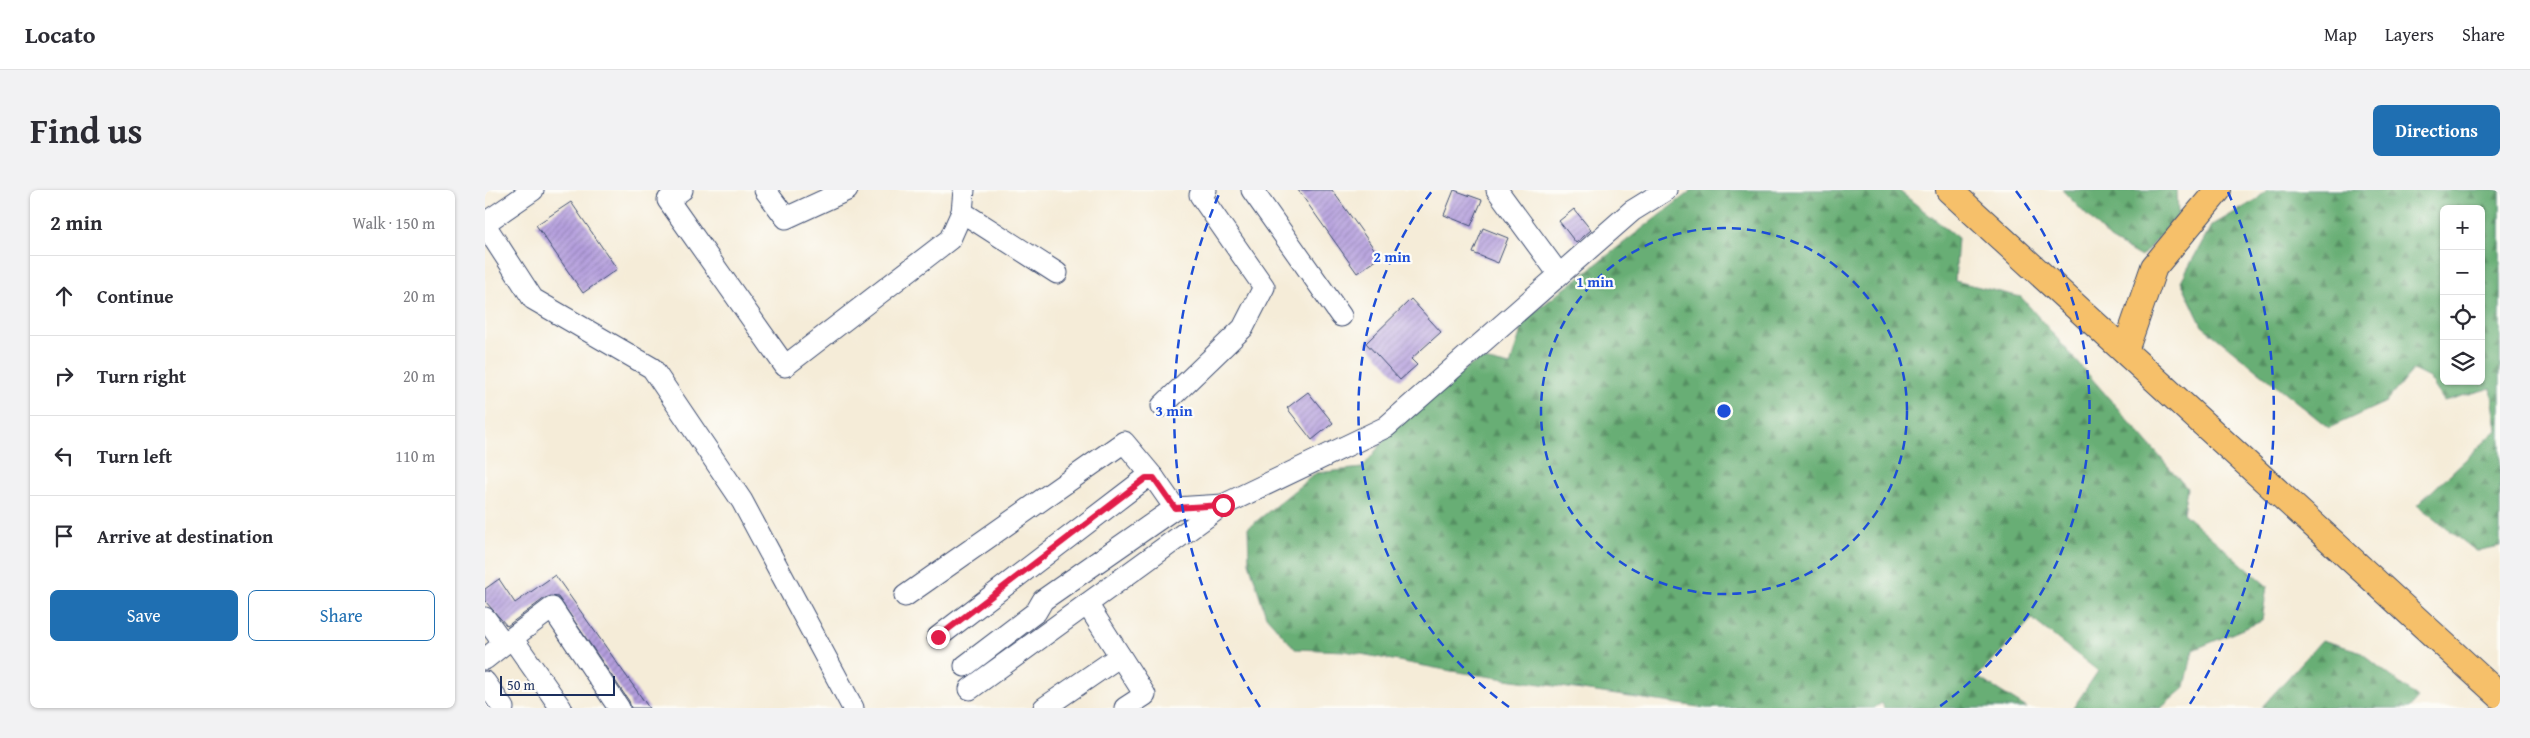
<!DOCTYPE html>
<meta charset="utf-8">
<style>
:root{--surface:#fff;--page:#f2f2f3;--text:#2b2b33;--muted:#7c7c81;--line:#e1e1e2;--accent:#1f6fb2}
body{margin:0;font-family:"Gentium Book Plus",serif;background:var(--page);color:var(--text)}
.controls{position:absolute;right:15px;top:15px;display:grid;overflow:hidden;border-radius:8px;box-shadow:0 1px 4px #0004}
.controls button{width:45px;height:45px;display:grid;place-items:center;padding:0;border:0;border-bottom:1px solid var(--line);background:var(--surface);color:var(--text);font:25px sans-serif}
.scale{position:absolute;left:15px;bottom:12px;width:115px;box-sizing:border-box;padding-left:5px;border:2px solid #1b2f5e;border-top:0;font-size:14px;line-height:18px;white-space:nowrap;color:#1b2f5e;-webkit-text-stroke:4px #fdfcf7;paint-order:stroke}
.stop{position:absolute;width:15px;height:15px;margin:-11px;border:4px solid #e11d48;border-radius:50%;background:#fff}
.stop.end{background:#e11d48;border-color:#fff;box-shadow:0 1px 5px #0008}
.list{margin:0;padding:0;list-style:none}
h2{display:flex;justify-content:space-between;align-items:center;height:65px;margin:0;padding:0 20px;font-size:21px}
h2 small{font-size:16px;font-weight:400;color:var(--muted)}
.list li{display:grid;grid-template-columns:32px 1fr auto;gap:15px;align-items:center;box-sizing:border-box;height:80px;padding:0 20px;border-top:1px solid var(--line)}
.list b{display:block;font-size:19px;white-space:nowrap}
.list em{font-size:16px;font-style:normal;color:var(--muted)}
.actions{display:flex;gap:10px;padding:15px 20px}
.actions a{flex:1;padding:11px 0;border:1px solid var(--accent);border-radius:8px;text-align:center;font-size:18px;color:var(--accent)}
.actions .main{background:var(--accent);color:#fff}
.icon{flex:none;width:28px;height:28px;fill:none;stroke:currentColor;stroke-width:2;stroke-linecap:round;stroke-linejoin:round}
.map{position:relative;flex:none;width:2015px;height:518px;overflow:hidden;border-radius:8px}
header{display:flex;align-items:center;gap:30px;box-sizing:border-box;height:70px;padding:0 25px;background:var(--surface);border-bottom:1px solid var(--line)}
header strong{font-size:24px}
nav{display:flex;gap:28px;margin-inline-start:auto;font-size:18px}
.intro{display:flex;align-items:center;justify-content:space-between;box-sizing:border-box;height:120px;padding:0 30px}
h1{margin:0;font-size:35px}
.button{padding:12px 22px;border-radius:8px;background:var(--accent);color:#fff;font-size:18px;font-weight:700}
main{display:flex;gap:30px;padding:0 30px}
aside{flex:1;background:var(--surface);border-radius:8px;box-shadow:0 1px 4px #0004}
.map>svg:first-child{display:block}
.forest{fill:url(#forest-firs);stroke:#426e69;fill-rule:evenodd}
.building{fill:url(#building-hatch)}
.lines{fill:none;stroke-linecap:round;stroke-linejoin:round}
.minor-casing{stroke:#3c4b70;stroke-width:23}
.major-casing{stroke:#3c4b70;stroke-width:28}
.minor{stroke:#fff;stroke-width:21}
.major{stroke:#f6c06b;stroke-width:26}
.route{stroke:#e11d48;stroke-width:6}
.ring{fill:none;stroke:#1d4ed8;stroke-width:2.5;stroke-dasharray:9 6}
.centre{fill:#1d4ed8;stroke:#fdfcf7;stroke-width:2.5}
.ring-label{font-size:15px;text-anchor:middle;font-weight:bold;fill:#1d4ed8;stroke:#fdfcf7;stroke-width:4.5;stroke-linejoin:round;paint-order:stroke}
</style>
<header>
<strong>Locato</strong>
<nav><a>Map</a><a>Layers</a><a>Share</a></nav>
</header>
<div class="intro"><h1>Find us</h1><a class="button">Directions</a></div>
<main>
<aside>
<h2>2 min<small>Walk · 150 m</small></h2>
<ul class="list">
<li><svg class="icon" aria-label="ahead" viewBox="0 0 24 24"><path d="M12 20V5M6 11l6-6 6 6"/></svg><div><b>Continue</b></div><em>20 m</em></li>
<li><svg class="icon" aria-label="right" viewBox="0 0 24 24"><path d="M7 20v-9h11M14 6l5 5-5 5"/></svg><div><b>Turn right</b></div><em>20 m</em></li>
<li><svg class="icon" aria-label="left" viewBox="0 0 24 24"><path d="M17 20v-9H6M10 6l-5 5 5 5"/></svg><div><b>Turn left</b></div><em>110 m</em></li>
<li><svg class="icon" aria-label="arrive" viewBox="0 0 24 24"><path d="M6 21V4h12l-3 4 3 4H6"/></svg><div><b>Arrive at destination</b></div></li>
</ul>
<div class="actions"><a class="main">Save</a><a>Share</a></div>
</aside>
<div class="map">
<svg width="2015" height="518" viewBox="0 0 2015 518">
<defs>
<pattern id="forest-firs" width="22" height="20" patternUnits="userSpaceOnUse" patternTransform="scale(1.25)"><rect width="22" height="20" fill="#68ae74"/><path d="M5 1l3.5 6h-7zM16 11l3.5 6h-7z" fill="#558e62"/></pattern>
<pattern id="building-hatch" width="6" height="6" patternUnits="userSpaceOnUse" patternTransform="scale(1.25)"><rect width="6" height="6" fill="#b49edd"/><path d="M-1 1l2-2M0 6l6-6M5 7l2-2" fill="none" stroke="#9281b6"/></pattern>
</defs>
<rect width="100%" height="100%" fill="#fdfcf7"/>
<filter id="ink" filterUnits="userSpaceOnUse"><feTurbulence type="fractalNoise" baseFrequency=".02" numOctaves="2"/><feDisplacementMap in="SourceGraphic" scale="10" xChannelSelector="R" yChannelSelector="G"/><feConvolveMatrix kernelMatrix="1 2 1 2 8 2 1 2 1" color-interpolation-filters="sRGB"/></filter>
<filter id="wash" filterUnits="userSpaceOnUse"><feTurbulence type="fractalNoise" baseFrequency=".0096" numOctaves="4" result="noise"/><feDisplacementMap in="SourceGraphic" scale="20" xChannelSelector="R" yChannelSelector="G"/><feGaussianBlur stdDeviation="1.12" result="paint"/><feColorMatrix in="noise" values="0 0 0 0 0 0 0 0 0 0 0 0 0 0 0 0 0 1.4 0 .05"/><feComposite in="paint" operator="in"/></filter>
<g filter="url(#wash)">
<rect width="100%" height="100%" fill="#f5ecd8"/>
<!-- forest -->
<g class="forest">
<path d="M1207,0H1413L1473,48L1470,91L1536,107L1702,298L1698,323L1782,396L1777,431L1708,460L1700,497L1676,518H1588L1613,481L1547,429L1492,487L1542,518H1399L1397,513L1389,518H1221L966,481L860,461L810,459L781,426L764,372L763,338L831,283L877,278L924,219L995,169L1025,176L1039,130Z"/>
<path d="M1577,0H1692L1693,25L1656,67L1625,49Z"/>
<path d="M1782,0H2015V356L1991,361L1932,315L2012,240L2006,198L1959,211L1944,188L1928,180L1901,212L1844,238L1717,136L1696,91L1726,36L1771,10ZM1959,19H1996V191H1959Z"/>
<path d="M1837,450L1874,461L1933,508L1924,518H1776Z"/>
</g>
<g id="blocks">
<!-- building -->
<g class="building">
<path d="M813,0H847L895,67L872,83Z"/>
<path d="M969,0L997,10L986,36L959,25Z"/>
<path d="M86,12L132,79L98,103L51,35Z"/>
<path d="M1089,19L1106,40L1091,53L1074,31Z"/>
<path d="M998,38L1023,48L1013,73L988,63Z"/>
<path d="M926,109L956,142L926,169L932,175L915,190L881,153Z"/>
<path d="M823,202L848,233L827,250L802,218Z"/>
<path d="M70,385L164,518H146L144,511L73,407L66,406L60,408L22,436L0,411V399L14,389L30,413Z"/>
</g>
</g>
</g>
<g filter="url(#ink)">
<use href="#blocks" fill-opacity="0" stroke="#3c4b70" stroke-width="1"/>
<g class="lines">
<defs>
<g id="minor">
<path d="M197,0L183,10L300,176L465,49L477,22"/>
<path d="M280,0L301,28L362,0"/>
<path d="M479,0L477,22L572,83"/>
<path d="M767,0L856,126"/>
<path d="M1012,0L1073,83"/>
<path d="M0,33L48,0"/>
<path d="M0,35L48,109L167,178L257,311L368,518"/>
<path d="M677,216L758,138L779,97L715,5L721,0"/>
<path d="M420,406L639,252L669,288"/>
<path d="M602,414L660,505L640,518"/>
<path d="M0,428L19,454L67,418L134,518"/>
<path d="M453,447L661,288H669L690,318"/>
<path d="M27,448L76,518"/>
<path d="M0,469L19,454"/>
<path d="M480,476L551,422L558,410L690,318L738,315"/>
<path d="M0,492L18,518"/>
<path d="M485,499L738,315L901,237L1147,21L1181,0"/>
<path d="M559,518L635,466"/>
</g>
<g id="major">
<path d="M1464,0L2015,506"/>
<path d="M1640,161L1669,77L1733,0"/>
</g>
</defs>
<!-- minor casing -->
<use href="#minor" class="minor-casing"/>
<!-- major casing -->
<use href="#major" class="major-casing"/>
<!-- minor -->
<use href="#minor" class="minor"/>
<!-- major -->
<use href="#major" class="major"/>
</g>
</g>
<g class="lines" filter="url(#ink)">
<!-- route -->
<path class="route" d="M453,447L661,288H669L690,318L738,315"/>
</g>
<!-- distance rings -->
<g class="ring">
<circle cx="1239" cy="221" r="183"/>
<path d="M1024 517A366 366 0 0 1 947 1M1531 1A366 366 0 0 1 1454 517"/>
<path d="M775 517A550 550 0 0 1 735 2M1743 2A550 550 0 0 1 1703 517"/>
</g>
<circle cx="1239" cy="221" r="8" class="centre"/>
<g class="ring-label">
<text x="907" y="72">2 min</text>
<text x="1110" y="97">1 min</text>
<text x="689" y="226">3 min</text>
</g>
</svg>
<div class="controls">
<button>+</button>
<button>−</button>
<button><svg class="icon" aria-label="locate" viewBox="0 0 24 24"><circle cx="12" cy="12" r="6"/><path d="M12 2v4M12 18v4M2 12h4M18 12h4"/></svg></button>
<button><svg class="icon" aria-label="layers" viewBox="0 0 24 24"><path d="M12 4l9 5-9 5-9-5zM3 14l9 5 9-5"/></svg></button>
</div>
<div class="scale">50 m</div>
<div class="stop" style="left:738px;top:315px"></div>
<div class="stop end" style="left:453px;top:447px"></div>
</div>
</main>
